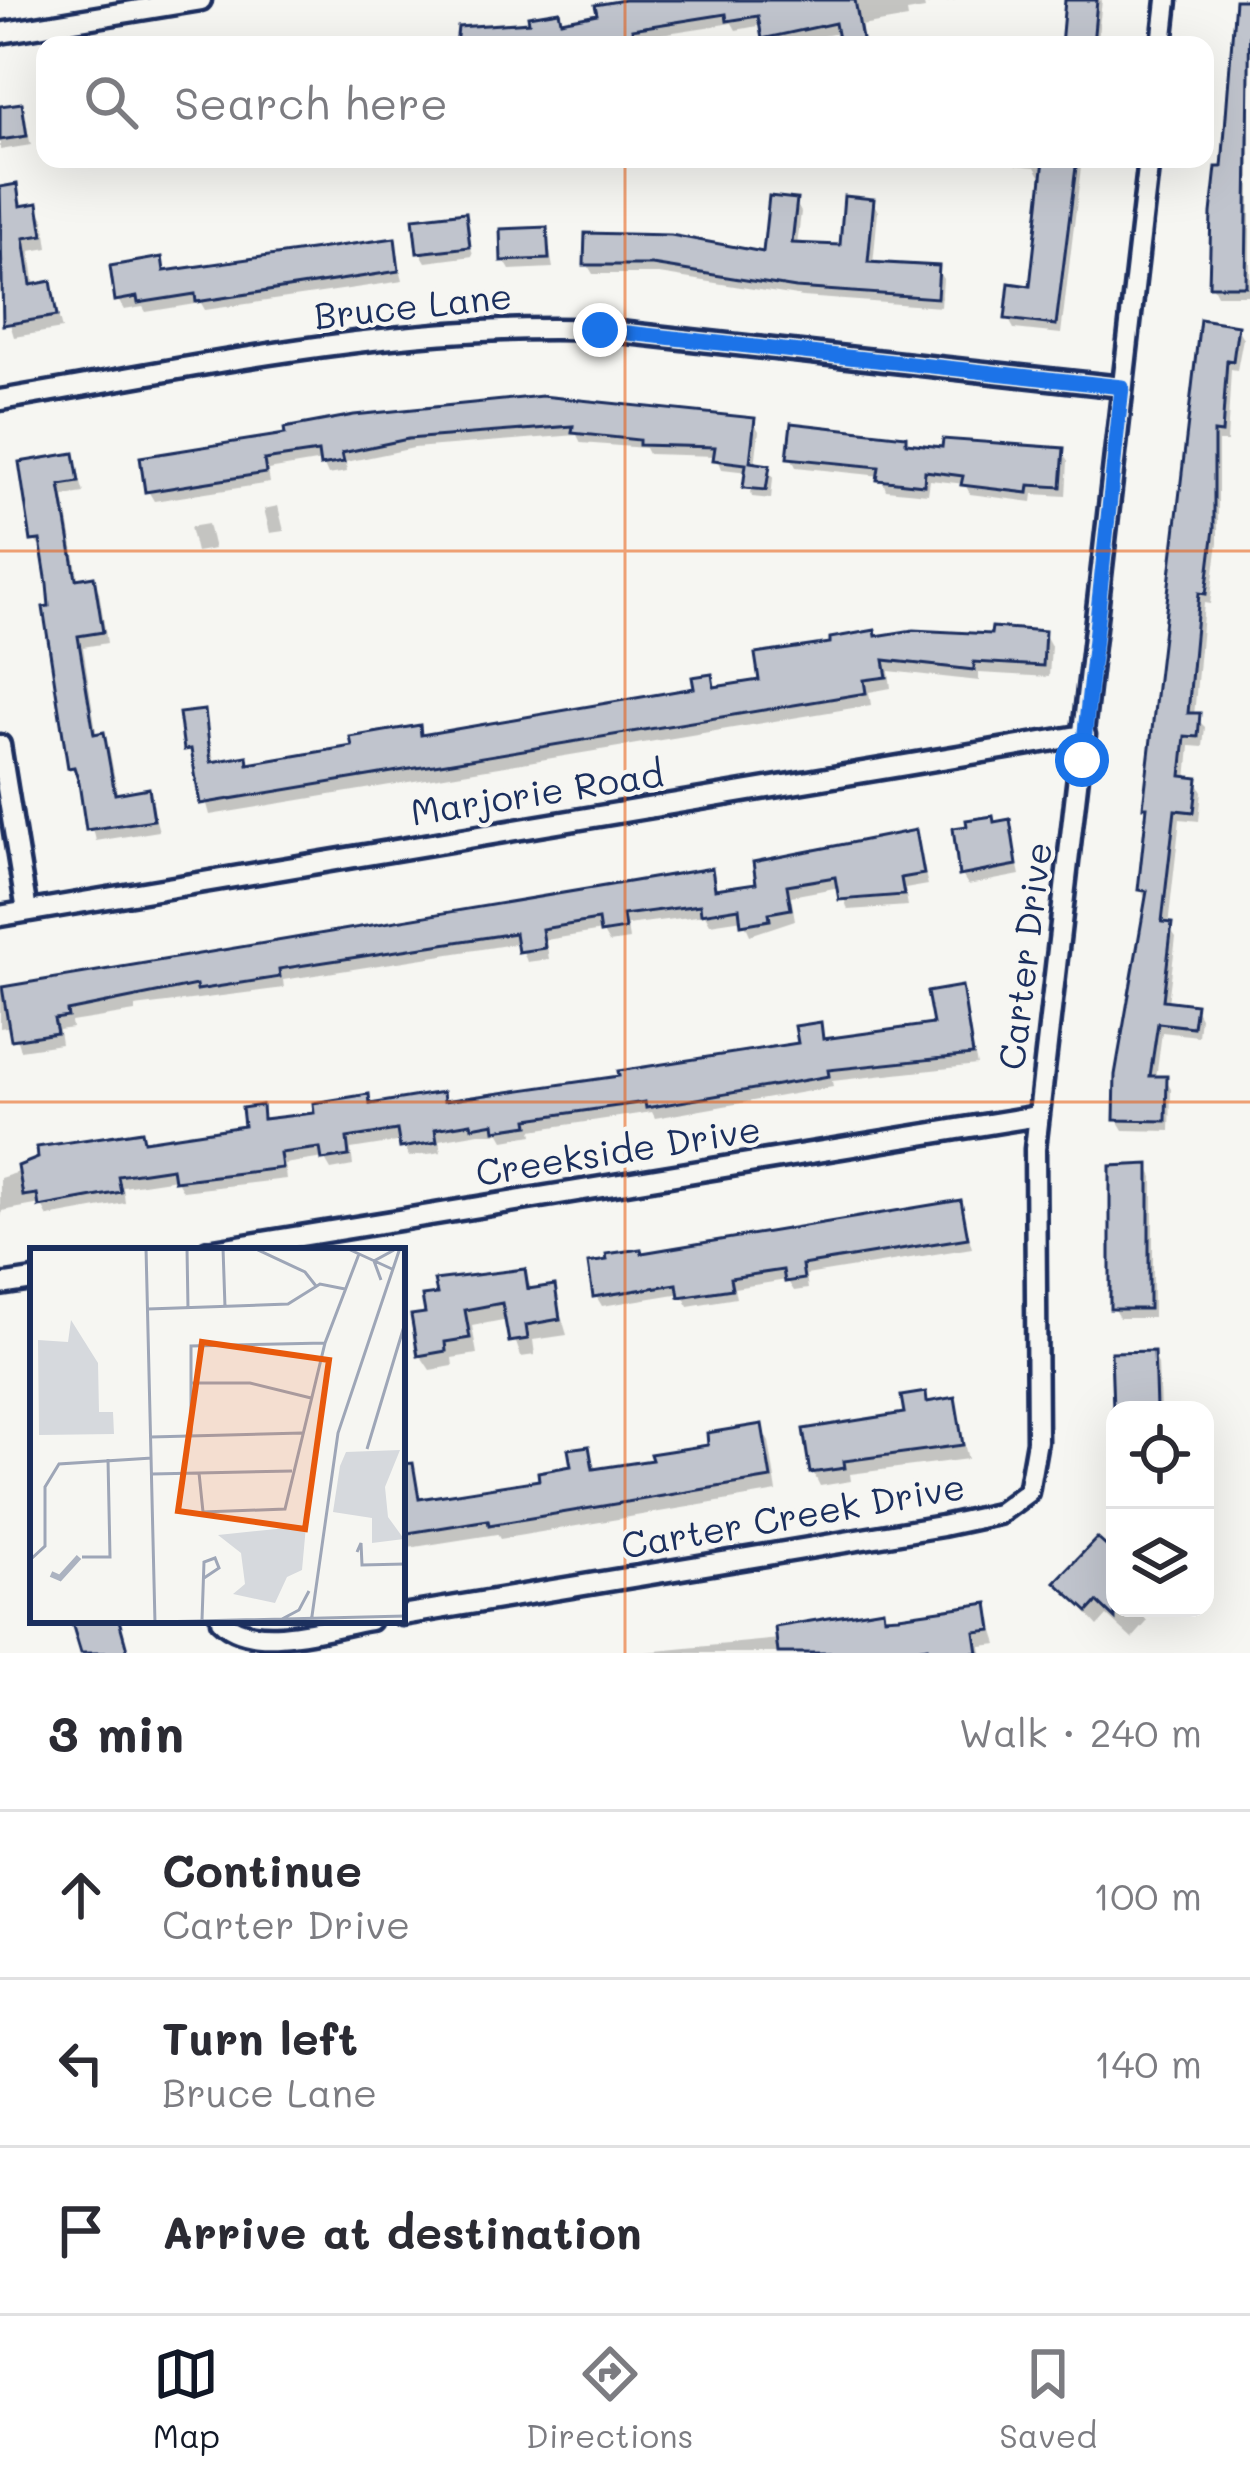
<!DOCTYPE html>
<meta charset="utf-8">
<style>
:root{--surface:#fff;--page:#f7f7f7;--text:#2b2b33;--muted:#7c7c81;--line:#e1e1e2;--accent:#111827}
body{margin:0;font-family:Mali,sans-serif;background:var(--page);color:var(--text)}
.controls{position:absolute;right:36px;bottom:36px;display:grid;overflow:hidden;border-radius:24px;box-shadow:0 12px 48px #0002}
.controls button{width:108px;height:108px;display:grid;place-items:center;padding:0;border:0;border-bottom:3px solid var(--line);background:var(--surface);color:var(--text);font:60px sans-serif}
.stop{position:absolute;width:36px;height:36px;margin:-27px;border:9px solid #1a73e8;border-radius:50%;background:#fff}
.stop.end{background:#1a73e8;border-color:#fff;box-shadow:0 3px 12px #0008}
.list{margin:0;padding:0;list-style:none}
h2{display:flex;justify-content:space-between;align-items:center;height:156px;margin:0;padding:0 48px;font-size:51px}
h2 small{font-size:39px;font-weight:400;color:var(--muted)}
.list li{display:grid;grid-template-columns:78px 1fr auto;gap:36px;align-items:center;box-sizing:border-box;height:168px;padding:0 48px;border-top:3px solid var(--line)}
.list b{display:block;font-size:45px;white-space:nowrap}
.list p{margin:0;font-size:39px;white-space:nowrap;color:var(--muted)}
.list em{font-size:39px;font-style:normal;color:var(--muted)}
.icon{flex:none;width:66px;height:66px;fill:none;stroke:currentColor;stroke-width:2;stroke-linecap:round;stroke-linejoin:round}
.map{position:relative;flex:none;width:1250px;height:1653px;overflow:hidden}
.search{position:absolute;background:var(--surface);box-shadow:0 12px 48px #0002;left:36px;right:36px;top:36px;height:132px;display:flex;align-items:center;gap:30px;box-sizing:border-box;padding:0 42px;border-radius:24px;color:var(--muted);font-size:45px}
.sheet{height:660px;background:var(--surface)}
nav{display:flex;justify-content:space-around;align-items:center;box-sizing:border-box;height:168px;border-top:3px solid var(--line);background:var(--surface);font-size:33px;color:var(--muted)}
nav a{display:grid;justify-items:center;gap:6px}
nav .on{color:var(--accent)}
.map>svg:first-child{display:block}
.shadow{fill:#0003}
.building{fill:#c0c4cd;stroke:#1b2f5e;stroke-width:3}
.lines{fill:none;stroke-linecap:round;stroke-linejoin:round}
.minor-casing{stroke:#1b2f5e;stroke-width:27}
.minor{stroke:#f6f6f2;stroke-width:18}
.route{stroke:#1a73e8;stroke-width:15}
.grid{fill:none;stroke:#e8590c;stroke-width:3;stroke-opacity:0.55}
.labels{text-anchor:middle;stroke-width:9;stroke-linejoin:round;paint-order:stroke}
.street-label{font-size:36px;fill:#1b2f5e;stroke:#f6f6f2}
.inset-river{fill:none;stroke:#abb2c0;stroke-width:6}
.inset-road{fill:none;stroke:#9ea6b7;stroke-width:3}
.view{fill:#e8590c;fill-opacity:0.15;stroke:#e8590c;stroke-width:6}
.inset-edge{fill:none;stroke:#1b2f5e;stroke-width:6}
</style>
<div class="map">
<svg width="1250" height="1653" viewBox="0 0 1250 1653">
<rect width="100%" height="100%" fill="#f6f6f2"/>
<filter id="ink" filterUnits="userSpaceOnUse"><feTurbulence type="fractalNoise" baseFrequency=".00833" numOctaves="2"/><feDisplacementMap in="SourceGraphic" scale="24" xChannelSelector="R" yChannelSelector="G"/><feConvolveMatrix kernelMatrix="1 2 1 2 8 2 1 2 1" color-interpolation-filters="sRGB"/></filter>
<g filter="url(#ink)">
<!-- shadow -->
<g class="shadow">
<path d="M634,0H956L924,5L925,9L907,12L908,18L861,26L864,45H842L840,33L769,45L763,25L736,30L732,23L635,38L637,45H386L463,38L532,25L557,14L563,23L600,16Z"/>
<path d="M1068,0H1102L1097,45H1064Z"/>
<path d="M1239,0H1250V295H1217L1212,285Z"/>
<path d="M21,106L31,145L0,150V109Z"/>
<path d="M1011,159H1082L1061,334L1014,329L1008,318L1033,289L1045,184L1035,167L1014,165Z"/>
<path d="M15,188L24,208L36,206L44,219L48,248L30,251L35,287L50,285L62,329L14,337L0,290V190Z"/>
<path d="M872,201L878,211L873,265L937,269L943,279L941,307L803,297L659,274H593L587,264L765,255L795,202L801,212L797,246L843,248Z"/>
<path d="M464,215L473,256L426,262L420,252Z"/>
<path d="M546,230L553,268L510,270L504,260Z"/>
<path d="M393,241L403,281L205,310L201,303L146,312L143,307L124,310L118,300L160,261L166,273Z"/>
<path d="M1203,322L1236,327L1243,338L1237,370L1231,369L1227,442H1218V542L1210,604L1204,603L1194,716L1205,727L1203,747L1190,746L1187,780L1196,781L1202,791L1199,821L1180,819L1168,926L1176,937L1168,1003L1194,1007L1200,1017L1198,1036L1162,1032L1156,1079H1165L1171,1089L1170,1131L1123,1130L1117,1120L1148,902L1141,890L1146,806Z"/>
<path d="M753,421L759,431L755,466L768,468L773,478L771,499L752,497L748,472L722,469L717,456L648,454L645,448L581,443L577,435L414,448L346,462L347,472L328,475L322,461L268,470L270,483L154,501L148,491L289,437L288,430Z"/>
<path d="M905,439L909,447L1062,451L1068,461L1066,496L1033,494L1032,502L970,494L965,484L930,480L928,494L886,490L881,476L796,467L791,457Z"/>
<path d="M73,456L84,493L64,496L79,582L92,580L99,591L107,643L83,647L97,737L109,747L118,796L148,792L159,831L96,841L82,782L71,767L44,551L34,540Z"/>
<path d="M278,506L284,531L270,533L264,509Z"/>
<path d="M208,524L214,549L196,552L190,527Z"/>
<path d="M1044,633L1051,646L1049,677L979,673V681L889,671L891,688L869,692L871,705L210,815L183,715L204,713L215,764L249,767L355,749L418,729L423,737L697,691L710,677L717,689L763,682L876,639Z"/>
<path d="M1008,822L1020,875L968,885L962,875L970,829Z"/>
<path d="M915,834L928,885L905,889L908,906L848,910L840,887L791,896L795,920L750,935L743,919L710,924L705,915L627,925L629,940L609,943L602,931L546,940L549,959L527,962L520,943L283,980L284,988L135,1007V1012L71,1022L72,1028L59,1030L61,1044L20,1050L12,1026L0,1028V991L710,871L718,892L760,885Z"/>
<path d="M960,990L977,1065L832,1081L833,1087L655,1118L652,1112L532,1130L533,1135L504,1140L500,1133H479L439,1140L441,1152L409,1157L402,1141L351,1149L353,1166L331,1170L324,1158L284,1164L286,1179L183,1191L176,1179L123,1187L125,1203L48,1217L41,1204L2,1211L0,1223V1178L141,1134L146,1144L248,1128L260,1109L267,1122L318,1116L367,1098L372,1106L441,1095L446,1104L801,1046L819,1025L826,1041L936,1027Z"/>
<path d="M1148,1167L1153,1177V1318H1119L1113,1308Z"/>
<path d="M960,1204L972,1248L806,1275L808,1289L794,1291L787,1280L734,1288L736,1298L688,1306L682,1293L602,1306L596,1296L642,1256Z"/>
<path d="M523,1272L533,1291L553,1288L567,1335L533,1340L535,1355L521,1357L508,1319L472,1326L477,1354L452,1358L453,1366L430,1370L420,1355L414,1318Z"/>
<path d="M33,1341V1387L22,1343Z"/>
<path d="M1153,1354L1158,1364L1160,1410H1117Z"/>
<path d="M924,1395L930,1404L953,1401L968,1459L850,1474L851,1481L820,1486L813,1472L907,1416Z"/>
<path d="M761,1428L769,1442L777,1492L500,1539L497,1534L402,1549V1496L421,1502L543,1482L574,1469L588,1449L597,1471L655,1463Z"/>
<path d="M1115,1558V1608H1139L1147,1622L1132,1639L1107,1616L1098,1626L1059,1583Z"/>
<path d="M986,1606L998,1644L981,1646L982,1653H635L779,1639L881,1612L886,1620Z"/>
</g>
<!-- building -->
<g class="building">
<path d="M624,0H855L863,45H839L835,23L762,39L758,16L727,21L726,14L632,29L634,39L595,45H456L458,27L529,22L528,16L559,11L561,21L597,14L595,5Z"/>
<path d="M1065,0H1097L1093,45H1061Z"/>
<path d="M1235,0H1250L1246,286H1209L1211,213L1216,167H1222Z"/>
<path d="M22,103L27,136L0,140V106Z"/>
<path d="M1044,159H1077L1056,325L1005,319L1009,283L1030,286Z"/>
<path d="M17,184L20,206L38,203L43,235L24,238L31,285L51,281L57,316L3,325L0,187Z"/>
<path d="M769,196L797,199L792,243L840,245L844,196L874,199L868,262L939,266L937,298L796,288L652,265H584L585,233L671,235L763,252Z"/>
<path d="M466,212L470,247L417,253L413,218Z"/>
<path d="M547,227L549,259L501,261L500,229Z"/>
<path d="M395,238L399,271L196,302L195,294L138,303L137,297L115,301L110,266L162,257L164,271Z"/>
<path d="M1200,319L1238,325L1233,361L1227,360L1222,433L1214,432V529L1206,594L1199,593L1188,713H1200L1198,737L1185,736L1181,776L1198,778L1194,812L1175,810L1162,922L1172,923L1163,1000L1196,1004L1193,1027L1158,1023L1150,1076H1167L1166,1121L1114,1120L1115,1075L1147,891L1138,890L1147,807H1143Z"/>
<path d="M542,396L755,418L750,462L770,465L766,490L743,488L746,464L713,460L715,447L639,445V440L572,433L573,426L408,439L342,453L344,462L320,466L318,452L264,460L266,473L145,492L140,457L285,434L284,428L354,415Z"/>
<path d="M791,423L906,436V443L942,447L943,439L1064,448L1061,487L1029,485L1028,493L961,485L963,476L925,471L924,485L877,480L879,467L787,458Z"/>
<path d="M74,453L79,482L60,485L76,579L94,576L103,632L78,636L94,734L104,732L115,794L149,788L154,820L86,830L79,783L74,767L68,768L43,607L49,606L47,584L40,540L31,541L19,462Z"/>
<path d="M992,627L1045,631L1043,666L974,662V670L884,660L887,677L864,680L866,693L200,804L191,749L184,750L179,713L205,710L211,762L247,756L248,764L352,746L350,737L420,725L421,735L694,688L692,677L712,674L714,687L759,680L755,654L830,643V638L875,630L876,636L913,630L991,634Z"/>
<path d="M993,816L994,822L1010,819L1017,865L959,876L953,828L967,826L966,820Z"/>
<path d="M916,830L924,874L901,878L904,895L839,900L835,877L787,885L791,909L769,913L770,920L741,925L739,908L701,914L700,905L623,915L625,929L600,933L598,920L542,929L545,948L518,952L515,933L279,969L280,977L197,990L196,985L67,1011L68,1017L54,1019L57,1033L11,1040L2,987L712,868L715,889L756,883L753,862Z"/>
<path d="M962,986L973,1055L828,1070L829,1076L646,1108L645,1102L528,1119L529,1125L495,1130L494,1123L472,1127L471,1123L435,1129L437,1142L400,1148L397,1130L347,1138L349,1156L322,1160L320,1148L280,1153L282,1168L174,1181L172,1168L118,1176L121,1192L39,1207L37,1194L23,1196L18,1166L38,1158L37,1147L142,1131L144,1141L244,1126L242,1108L262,1105L263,1119L314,1113L313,1103L369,1094L370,1104L443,1092L444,1101L619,1076L618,1071L798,1043L795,1026L821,1022L823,1039L933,1024L927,992Z"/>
<path d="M1149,1164V1309H1110V1166Z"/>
<path d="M961,1200L968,1238L802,1265L804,1279L785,1282L783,1270L730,1278L732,1289L679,1297L677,1284L593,1297L588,1263L607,1260L606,1254L641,1249L642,1253Z"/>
<path d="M525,1269L528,1289L555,1285L560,1319L526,1325L528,1339L509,1342L502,1303L465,1310L470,1338L445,1342L446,1351L418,1356L411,1315L425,1313L422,1296L437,1294L434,1280Z"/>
<path d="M1154,1351L1156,1408L1113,1409L1111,1352Z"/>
<path d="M926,1392L927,1402L955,1397L963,1445L844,1461L845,1468L810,1473L803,1429L904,1413L901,1396Z"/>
<path d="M762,1424L771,1478L489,1525L488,1520L402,1534V1464L413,1463L419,1499L539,1480L538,1472L571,1466L568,1449L589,1446L593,1469L652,1460L650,1454L708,1445L707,1433Z"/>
<path d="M1097,1538L1115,1554V1619L1097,1602L1088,1612L1055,1582Z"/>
<path d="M988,1603L992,1630L975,1632L978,1653H927V1647L893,1653H778L775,1627L883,1609L884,1617L899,1616Z"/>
<path d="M71,1620H119L128,1653H81Z"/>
</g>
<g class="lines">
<defs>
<g id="minor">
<path d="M0,33L201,0"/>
<path d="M1162,45L1167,0"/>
<path d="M0,400C199,367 397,322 600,330L1122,387"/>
<path d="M0,745L27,911"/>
<path d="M0,916L1085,735"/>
<path d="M208,1251L1038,1116"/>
<path d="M0,1285L33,1280"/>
<path d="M402,1615L942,1526L998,1514L1028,1492L1037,1441L1035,1149L1149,159"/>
<path d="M221,1620C255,1653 327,1627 370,1620"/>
</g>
</defs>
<!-- minor casing -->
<use href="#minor" class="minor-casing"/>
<!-- minor -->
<use href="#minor" class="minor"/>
</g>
</g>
<g class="lines" filter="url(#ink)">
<!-- route -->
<path class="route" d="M600,330L1122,387L1082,760"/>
</g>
<!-- grid -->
<path class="grid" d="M625,0V45M625,159V1653M0,551H1250M0,1102H1250"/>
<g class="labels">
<!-- street labels -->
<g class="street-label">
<text transform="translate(413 306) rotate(-6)" y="13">Bruce Lane</text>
<text transform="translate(537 793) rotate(-9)" y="13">Marjorie Road</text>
<text transform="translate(1025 956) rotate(-83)" y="13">Carter Drive</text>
<text transform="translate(618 1151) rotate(-9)" y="13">Creekside Drive</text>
<text transform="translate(793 1516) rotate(-10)" y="13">Carter Creek Drive</text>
</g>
</g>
<!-- overview -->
<g transform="translate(30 1248)">
<rect width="375" height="375" fill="#f6f6f2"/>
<path d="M41,72L68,115L69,164H83L84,186L9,187L8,92L38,94ZM370,202L355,239L358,269L374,291L342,295V270L303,264L310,218L316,204ZM276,278L272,322L257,329L245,355L203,346L215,336L211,305L188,287Z" fill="#d6d9dd"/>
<path class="inset-river" d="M21,326L30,330L49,309"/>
<path class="inset-road" d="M116,0L125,375M157,0L158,60M193,0L195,59M224,0L275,24L286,38M316,0L362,21M351,32L344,13L364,2M118,61L258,56L290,36L315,41M160,135H220L281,150M161,187V98L295,95M121,189L272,185M337,201L375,75M169,225L173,264L255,261L295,95L329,6M122,226L262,223M327,304L331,295L332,317L375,316M52,309H80L78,211M0,312L15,298V239L29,216L122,210M252,371L269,362L279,343M172,372L174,314L185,310L189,320L174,330M87,375L375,368M281,375L308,185L370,0"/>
<path class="view" d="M172,94L299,112L275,281L148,263Z"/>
<rect width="375" height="375" class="inset-edge"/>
</g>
</svg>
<div class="controls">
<button><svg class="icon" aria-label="locate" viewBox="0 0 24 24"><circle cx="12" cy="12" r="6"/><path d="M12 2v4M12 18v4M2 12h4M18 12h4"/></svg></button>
<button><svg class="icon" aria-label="layers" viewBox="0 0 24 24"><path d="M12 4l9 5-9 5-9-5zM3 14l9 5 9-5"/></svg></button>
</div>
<div class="stop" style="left:1082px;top:760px"></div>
<div class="stop end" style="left:600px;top:330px"></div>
<div class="search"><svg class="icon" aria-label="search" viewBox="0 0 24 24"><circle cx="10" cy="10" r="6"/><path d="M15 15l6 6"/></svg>Search here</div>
</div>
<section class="sheet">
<h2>3 min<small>Walk · 240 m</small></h2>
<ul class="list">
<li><svg class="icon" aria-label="ahead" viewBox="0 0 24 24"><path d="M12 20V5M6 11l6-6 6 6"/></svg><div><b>Continue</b><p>Carter Drive</p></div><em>100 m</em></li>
<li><svg class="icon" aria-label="left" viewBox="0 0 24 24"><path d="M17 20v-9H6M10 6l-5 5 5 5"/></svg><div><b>Turn left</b><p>Bruce Lane</p></div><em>140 m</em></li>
<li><svg class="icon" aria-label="arrive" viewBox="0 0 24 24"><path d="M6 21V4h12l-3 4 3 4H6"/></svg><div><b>Arrive at destination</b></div></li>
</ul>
</section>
<nav>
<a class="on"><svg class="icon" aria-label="map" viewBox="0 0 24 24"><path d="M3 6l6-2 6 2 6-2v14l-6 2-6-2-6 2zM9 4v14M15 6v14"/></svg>Map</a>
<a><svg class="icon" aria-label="directions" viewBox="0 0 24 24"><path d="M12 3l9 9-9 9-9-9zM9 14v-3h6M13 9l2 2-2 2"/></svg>Directions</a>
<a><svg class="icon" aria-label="saved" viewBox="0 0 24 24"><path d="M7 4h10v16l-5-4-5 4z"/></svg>Saved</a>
</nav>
